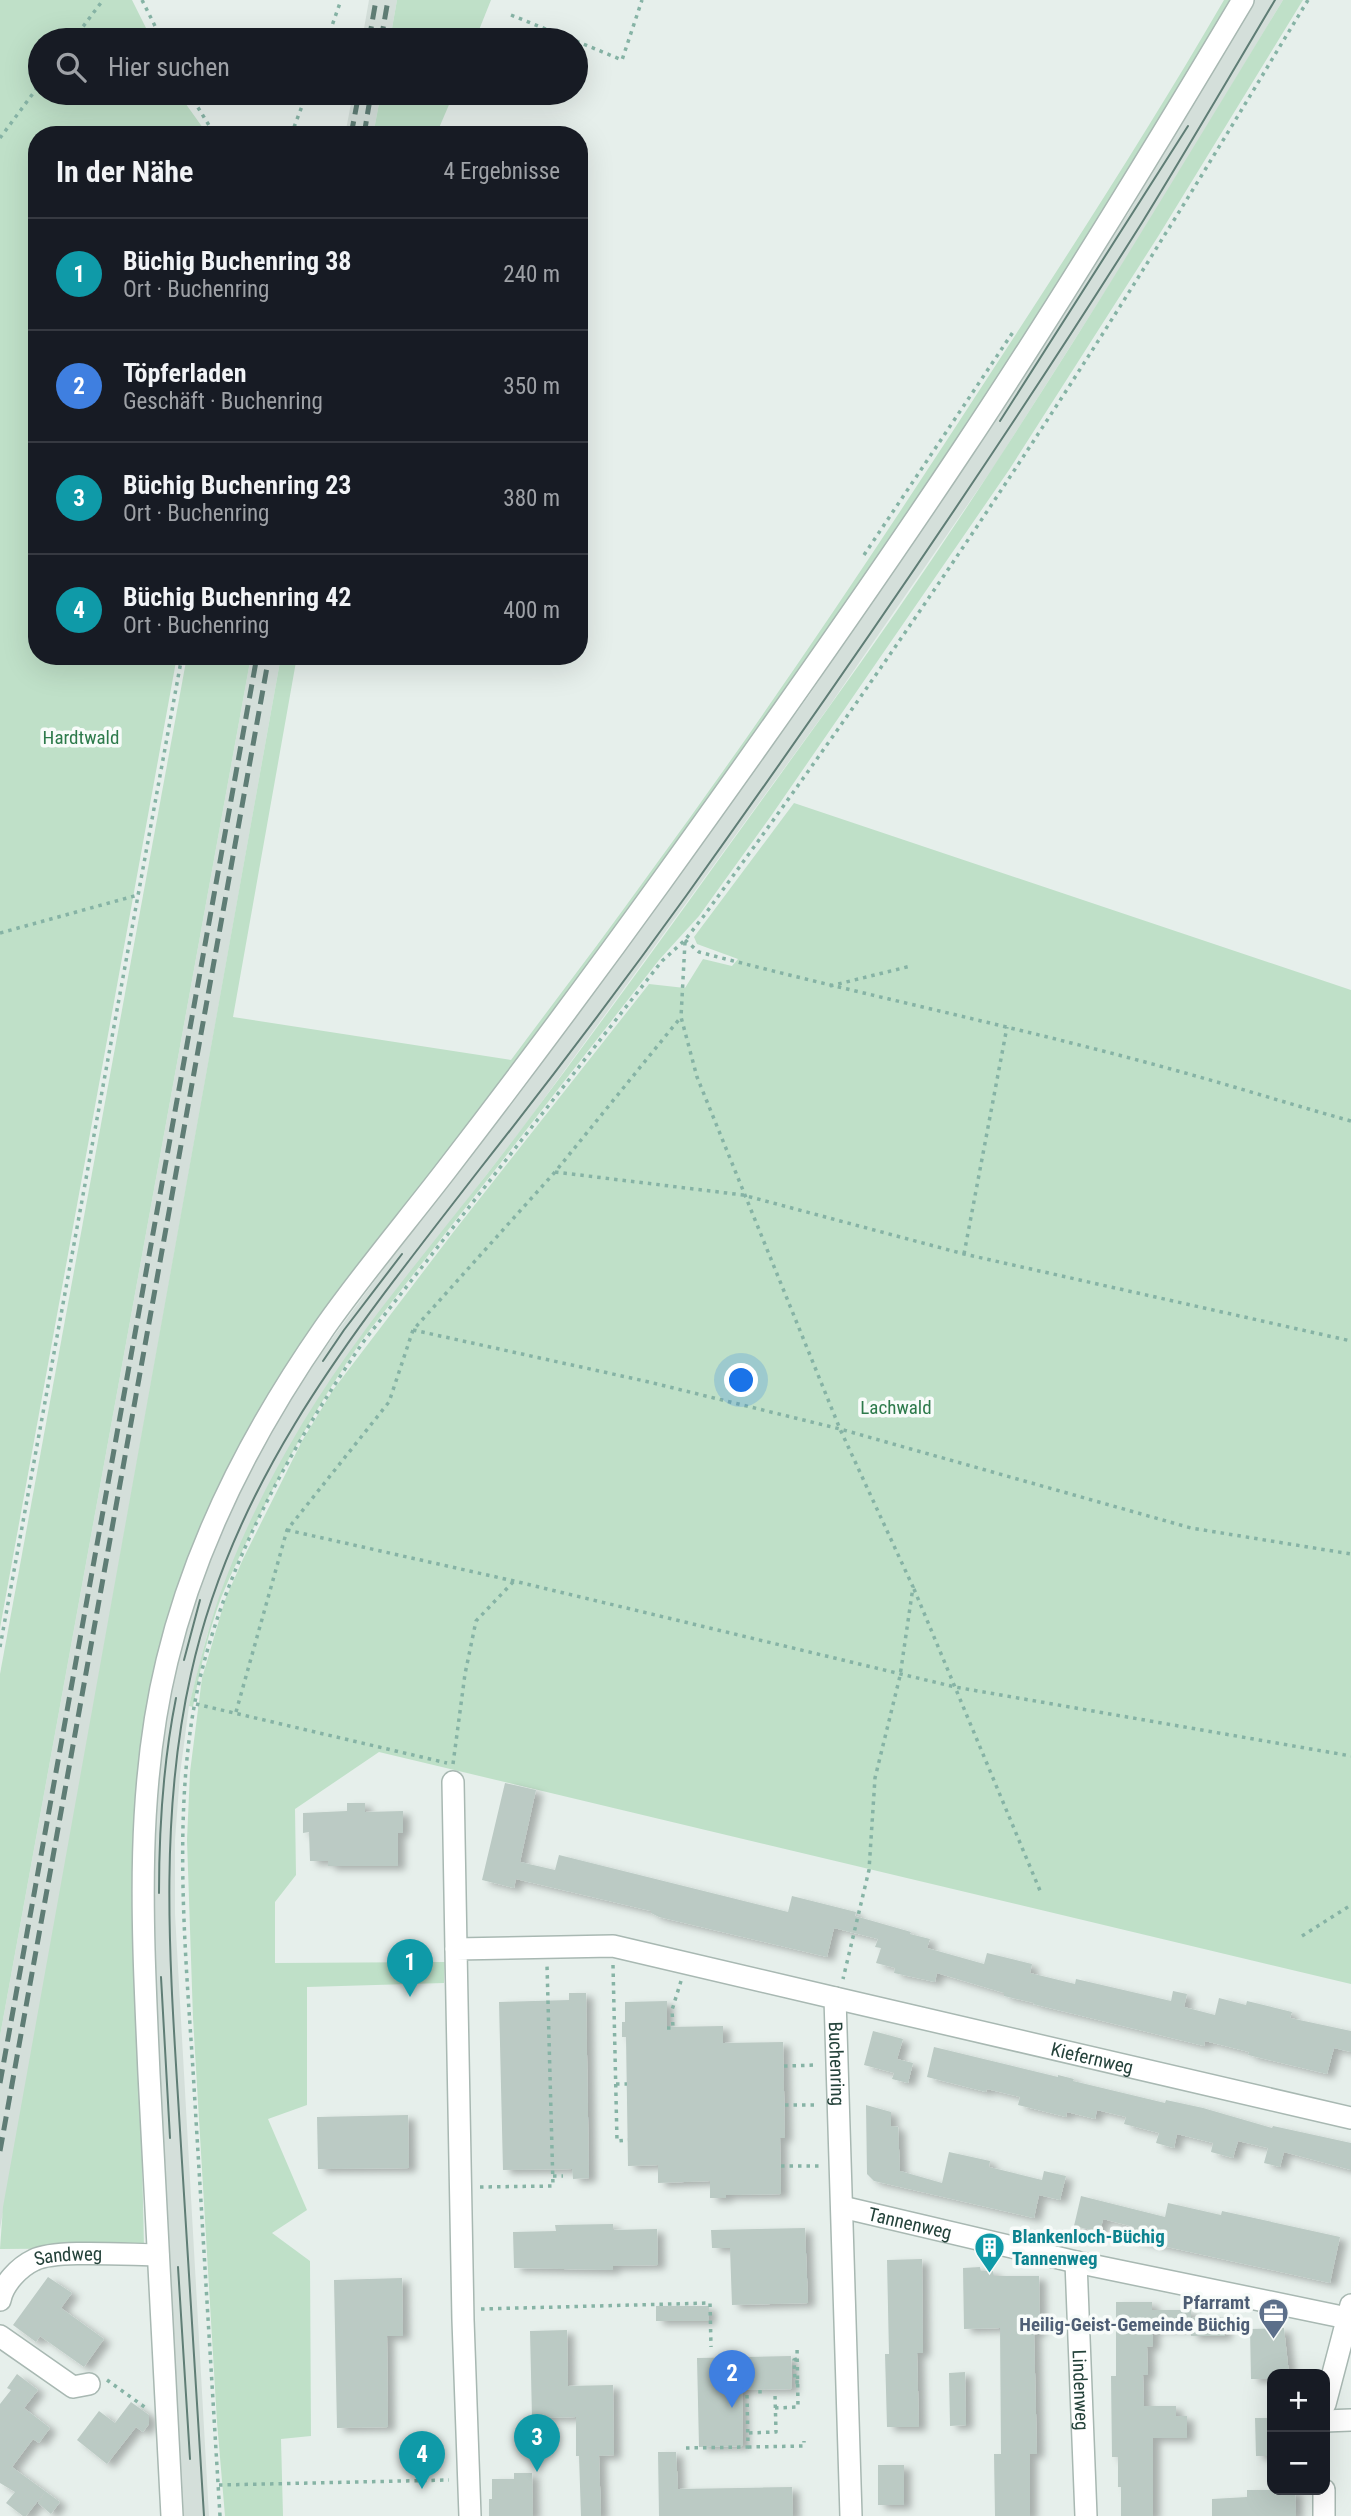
<!DOCTYPE html>
<html lang="de">
<meta charset="utf-8">
<style>
:root{--surface:#171b24;--page:#20242c;--text:#f1f3f6;--muted:#9ea1a6;--line:#363941;--accent:#f4845f}
body{margin:0;font-family:"Roboto Condensed",sans-serif;background:var(--page);color:var(--text)}
.controls{position:absolute;right:21px;bottom:21px;display:grid;overflow:hidden;border-radius:14px;box-shadow:0 7px 28px #0002}
.controls button{width:63px;height:63px;display:grid;place-items:center;padding:0;border:0;border-bottom:2px solid var(--line);background:var(--surface);color:var(--text);font:35px sans-serif}
.you{position:absolute;left:742px;top:1381px;width:24px;height:24px;margin:-18px;border:5px solid #fff;border-radius:50%;background:#1a73e8;box-shadow:0 0 0 10px #1a73e833}
.badge{display:grid;place-items:center;width:46px;height:46px;border-radius:50%;background:var(--accent);color:#fff;font-size:23px;font-weight:700}
.pin{position:absolute;translate:-50% -58px;filter:drop-shadow(0 2px 4px #0008)}
.pin::after{content:'';position:absolute;top:37px;width:24px;height:21px;background:inherit;clip-path:polygon(0 0,100% 0,50% 100%)}
.list{margin:0;padding:0;list-style:none}
h2{display:flex;justify-content:space-between;align-items:center;height:91px;margin:0;padding:0 28px;font-size:30px}
h2 small{font-size:23px;font-weight:400;color:var(--muted)}
.list li{display:grid;grid-template-columns:46px 1fr auto;gap:21px;align-items:center;box-sizing:border-box;height:112px;padding:0 28px;border-top:2px solid var(--line)}
.list b{display:block;font-size:26px;white-space:nowrap}
.list p{margin:0;font-size:23px;white-space:nowrap;color:var(--muted)}
.list em{font-size:23px;font-style:normal;color:var(--muted)}
.icon{flex:none;width:38px;height:38px;fill:none;stroke:currentColor;stroke-width:2;stroke-linecap:round;stroke-linejoin:round}
.map{position:relative;flex:none;width:1351px;height:2516px;overflow:hidden}
.search{position:absolute;background:var(--surface);box-shadow:0 7px 28px #0002;left:28px;top:28px;width:560px;height:77px;display:flex;align-items:center;gap:18px;box-sizing:border-box;padding:0 24px;border-radius:38px;color:var(--muted);font-size:26px}
.panel{position:absolute;background:var(--surface);box-shadow:0 7px 28px #0002;left:28px;top:126px;width:560px;height:539px;border-radius:28px}
.map>svg:first-child{display:block}
.built{fill:#d4dfda}
.green{fill:#bfe0c8}
.building{fill:#bbcac4;filter:url(#shadow)}
.lines{fill:none;stroke-linecap:round;stroke-linejoin:round}
.minor-casing{stroke:#a8b8b2;stroke-width:24}
.tertiary-casing{stroke:#a8b8b2;stroke-width:24}
.path{stroke:#86b3a5;stroke-width:3.5;stroke-dasharray:3.5 5;stroke-linecap:butt}
.minor{stroke:#fff;stroke-width:21}
.tertiary{stroke:#fff;stroke-width:21}
.tram{stroke:#5f7d75;stroke-width:2}
.rail{stroke:#5f7d75;stroke-width:5;stroke-dasharray:14 7;stroke-linecap:butt}
.labels{text-anchor:middle;stroke-width:7;stroke-linejoin:round;paint-order:stroke}
.park-label{font-size:19px;fill:#2d7a4b;stroke:#f7fbf9}
.street-label{font-size:19px;fill:#24423a;stroke:#f7fbf9}
.culture-label{font-size:19px;font-weight:bold;fill:#0d838f;stroke:#f7fbf9;text-anchor:start}
.service-label{font-size:19px;font-weight:bold;fill:#4e5e75;stroke:#f7fbf9;text-anchor:end}
</style>
<div class="map">
<svg width="1351" height="2516" viewBox="0 0 1351 2516">
<defs>
<filter id="shadow"><feDropShadow dx="7" dy="4" stdDeviation="3.5" flood-color="#0004"/></filter>
</defs>
<rect width="100%" height="100%" fill="#e6efeb"/>
<!-- built -->
<g class="built">
<path d="M369,0H397L390,40H362Z"/>
<path d="M1254,0H1283L1148,224L995,465L828,708L522,1129L359,1339L295,1438L264,1494L235,1557L207,1635L189,1706L180,1774L175,1840V1914L209,2516H181L156,2019L152,1840L166,1714L175,1669L198,1586L241,1483L275,1421L306,1374L426,1211L558,1041L810,694L1129,212Z"/>
<path d="M353,93H381L373,135H345Z"/>
<path d="M251,656H281L0,2229V2036Z"/>
</g>
<!-- green -->
<g class="green">
<path d="M0,0H132L152,40H40V93H178L208,135H37V656H177L0,1628Z"/>
<path d="M397,0H491L475,40H390Z"/>
<path d="M1224,0H1233L1150,145L958,441L794,682L249,1432L218,1488L190,1554L167,1622L139,2019L144,2248L0,2249L3,2207L281,656H297L233,1017L511,1060C557,998 604,937 649,874C773,705 889,530 1003,354C1079,237 1154,121 1224,0Z"/>
<path d="M1283,0H1303L1159,235L1009,470L771,816L699,916L659,960L362,1340C321,1400 286,1460 255,1525C243,1549 231,1573 221,1598C208,1633 200,1670 193,1707L189,1706C198,1669 207,1633 219,1597C252,1505 302,1416 360,1337C412,1266 470,1198 523,1127C625,991 724,852 824,714C990,485 1136,242 1283,0Z"/>
<path d="M381,93H454L439,128L413,135H373Z"/>
<path d="M187,656H251L0,2036V1674Z"/>
<path d="M794,803L1351,990V1984L379,1752L295,1809L296,1875L275,1902V1963L445,1962L444,1983L307,1987V2105L268,2119L307,2210L272,2233L310,2261L311,2436L281,2439L283,2516H225L217,2422L193,2018L187,1840L190,1772L202,1678L225,1600L243,1559L302,1441L333,1390L455,1230L649,984L685,988L703,959L732,966L738,959L697,944L694,937Z"/>
</g>
<!-- building -->
<g class="building">
<path d="M505,1783L536,1790L520,1862L555,1870L559,1855L788,1912L792,1896L856,1912L855,1916L911,1932L910,1934L930,1939L927,1948L984,1964L987,1953L1032,1964L1030,1973L1075,1984L1076,1979L1171,2001L1173,1991L1187,1994L1184,2007L1215,2015L1219,1998L1246,2005L1247,2001L1292,2012L1290,2018L1351,2031V2052L1334,2048L1327,2074L1248,2055L1249,2052L1205,2041L1204,2046L1033,2004L1034,2003L1004,1996V1993L937,1973L935,1982L894,1973L895,1968L876,1963L881,1948L875,1947L878,1939L834,1928L827,1957L659,1917L651,1913V1911L516,1879L514,1888L482,1880Z"/>
<path d="M347,1803H365V1812L403,1811V1833H398V1866H328V1861H310L309,1832L303,1833V1813L347,1811Z"/>
<path d="M569,1993H586L589,2178L573,2179L572,2169L503,2170L499,2002L569,2000Z"/>
<path d="M667,2001V2027L723,2026V2043L783,2042L785,2138H780L781,2194L726,2195V2198H710V2181L658,2183V2165L628,2166L626,2037H622V2022H625V2002Z"/>
<path d="M873,2031L903,2039L897,2059L913,2063L908,2083L892,2079L894,2073L864,2065Z"/>
<path d="M934,2047L1058,2077V2075L1074,2079L1073,2081L1165,2103L1166,2100L1203,2108L1272,2128L1273,2126L1351,2143V2170L1284,2152L1280,2167L1264,2163L1268,2148L1238,2141L1233,2158L1211,2152L1213,2143L1177,2134L1174,2148L1156,2143L1159,2133L1124,2124L1126,2117L1097,2110L1095,2119L1067,2112L1066,2117L1018,2105L1020,2097L987,2089L986,2092L927,2077Z"/>
<path d="M866,2105L891,2112V2126L898,2127L900,2171L942,2183L949,2152L990,2161L989,2167L1042,2180L1044,2171L1066,2176L1060,2200L1039,2195L1034,2218L874,2181L867,2174Z"/>
<path d="M408,2115L409,2168L318,2169L317,2117Z"/>
<path d="M1081,2196L1165,2217L1168,2203L1221,2215L1222,2211L1340,2237L1330,2283L1131,2239L1134,2227L1103,2219L1100,2232L1074,2226Z"/>
<path d="M613,2224V2230L657,2229L658,2265L613,2266V2270L514,2268L513,2232L556,2231L555,2225Z"/>
<path d="M805,2228L808,2303L732,2305L730,2248H712L711,2230Z"/>
<path d="M922,2259L923,2353H917L919,2427H887L885,2354H889L887,2260Z"/>
<path d="M980,2267L981,2271H993L994,2276H1039L1040,2332H1034L1037,2454H1030V2516H995L994,2454H1001L1000,2328L964,2329L963,2268Z"/>
<path d="M48,2277L72,2293L61,2308L104,2339L84,2367L40,2336L36,2342L13,2325Z"/>
<path d="M402,2278L403,2336H387L388,2427L337,2428L334,2280Z"/>
<path d="M1116,2302H1152V2310H1191V2318L1225,2317V2336H1191V2328L1153,2329V2346L1147,2347L1148,2375H1143L1144,2406H1176V2416H1187V2438H1153V2516H1121V2487H1118V2457H1112L1111,2376H1116Z"/>
<rect x="656" y="2306" width="53" height="15"/>
<path d="M1284,2328L1289,2374H1272V2379H1251L1250,2329Z"/>
<path d="M567,2330L568,2386L613,2385L614,2455L599,2456L601,2516H581L579,2456H576V2417L532,2418L530,2331Z"/>
<path d="M791,2356L792,2389L742,2390L743,2446L699,2447L697,2358Z"/>
<path d="M965,2372L966,2425L950,2426L949,2373Z"/>
<path d="M17,2374L38,2390L24,2408L50,2428L39,2443L33,2439L12,2467L60,2502L51,2514L38,2503L45,2492L26,2516H23L6,2503L15,2492L0,2483V2404L11,2390L7,2388Z"/>
<path d="M131,2402L149,2415V2424L143,2432L136,2427L107,2464L77,2440L99,2411L115,2423Z"/>
<path d="M1255,2418H1272V2456H1256Z"/>
<path d="M658,2452H676L678,2489L792,2487L793,2516H659Z"/>
<rect x="878" y="2465" width="26" height="40"/>
<path d="M514,2473H532L533,2516H489V2499H492V2479H514Z"/>
<path d="M1247,2490H1295L1296,2516H1212V2499L1247,2497Z"/>
</g>
<g class="lines">
<defs>
<g id="minor">
<path d="M453,1782L456,1949"/>
<path id="s1" d="M835,1998L1351,2118"/>
<path id="s2" d="M842,2207L1076,2262L1347,2318"/>
<path id="s3" d="M1076,2262L1086,2516"/>
<path id="s4" d="M0,2300C3,2284 19,2267 34,2260C55,2249 131,2255 158,2255"/>
<path d="M0,2336L73,2387L89,2384"/>
<path d="M1325,2404L1351,2305"/>
<path d="M1325,2421L1351,2420"/>
<path d="M1324,2490V2516"/>
<path id="s5" d="M470,2516L463,2320L456,1949L613,1946L835,1998L851,2516"/>
</g>
<path id="tertiary" d="M172,2516C165,2368 156,2221 149,2074C143,1936 134,1796 167,1661C196,1540 254,1429 325,1327C363,1273 407,1221 447,1169C520,1074 591,979 661,882C764,739 866,595 963,449C1061,302 1153,151 1243,0"/>
</defs>
<!-- minor casing -->
<use href="#minor" class="minor-casing"/>
<!-- tertiary casing -->
<use href="#tertiary" class="tertiary-casing"/>
<!-- path -->
<g class="path">
<path d="M142,0L162,40"/>
<path d="M511,15L573,40"/>
<path d="M73,40L103,0"/>
<path d="M327,40L341,0"/>
<path d="M576,41L622,60L642,0"/>
<path d="M189,93L215,135"/>
<path d="M291,135L307,93"/>
<path d="M0,138L40,84"/>
<path d="M864,555L1015,329"/>
<path d="M0,933L138,895"/>
<path d="M685,940L699,952C858,994 1019,1027 1178,1071C1236,1087 1293,1105 1351,1121"/>
<path d="M685,942L681,1017L697,1077L840,1429L913,1587L900,1676L875,1778L869,1870L843,1979"/>
<path d="M830,986L911,966"/>
<path d="M555,1172L743,1195L964,1254L1351,1341"/>
<path d="M964,1254L1007,1027"/>
<path d="M413,1330L649,1382L840,1429L1191,1528L1351,1554"/>
<path d="M287,1530L514,1581L955,1687L1351,1756"/>
<path d="M914,1589L1041,1893"/>
<path d="M0,1647L182,656"/>
<path d="M196,1704L447,1763"/>
<path d="M236,1712L287,1530L389,1402L413,1330L555,1172L681,1017"/>
<path d="M453,1764L465,1674L476,1621L514,1581"/>
<path d="M1302,1936L1351,1905"/>
<path d="M613,1965L617,2141L628,2140"/>
<path d="M667,2028H673L672,2010L681,1981"/>
<path d="M784,2066L817,2065"/>
<path d="M616,2084H627"/>
<path d="M785,2105H818"/>
<path d="M781,2166H821"/>
<path d="M553,2176H563"/>
<path d="M480,2187L553,2186L547,1965"/>
<path d="M481,2309L710,2303L711,2347"/>
<path d="M797,2359L794,2360L795,2382H800"/>
<path d="M107,2380L146,2408"/>
<path d="M760,2390V2395"/>
<path d="M775,2408L798,2407L797,2346"/>
<path d="M749,2433L776,2432L775,2395"/>
<path d="M748,2447L804,2446V2441"/>
<path d="M686,2448L748,2447L747,2395"/>
<path d="M219,2485L449,2480"/>
<path d="M220,2516C211,2368 202,2219 193,2070C185,1946 171,1796 201,1674C231,1554 294,1442 364,1341L662,961L685,940L703,917C865,696 1020,469 1164,236C1213,158 1260,79 1308,0"/>
</g>
<!-- minor -->
<use href="#minor" class="minor"/>
<!-- tertiary -->
<use href="#tertiary" class="tertiary"/>
<!-- tram -->
<g class="tram">
<path d="M1000,421L1188,126"/>
<path d="M323,1361L344,1330L402,1254"/>
<path d="M184,1660L200,1600"/>
<path d="M159,1893C159,1827 163,1763 176,1698"/>
<path d="M161,1977L170,2138"/>
<path d="M178,2267L190,2459"/>
<path d="M204,2516C196,2388 189,2259 180,2130C171,1979 157,1824 191,1674C235,1474 357,1328 479,1170C550,1080 619,989 686,896C844,675 998,451 1143,221C1188,148 1231,74 1275,0"/>
</g>
<!-- rail -->
<g class="rail">
<path d="M369,40L376,0"/>
<path d="M381,40L388,0"/>
<path d="M351,135L359,93"/>
<path d="M364,135L371,93"/>
<path d="M0,2083L257,656"/>
<path d="M0,2151L269,656"/>
</g>
</g>
<!-- icons -->
<defs>
<symbol id="building-pin" viewBox="-11 -11 22 30"><path d="M0 17L-7.5 6A9.5 9.5 0 1 1 7.5 6Z" fill="#0f9aa8" stroke="#f7fbf9"/><path d="M-4-6H4V6H1V3H-1V6H-4ZM-2.5-4.3h1.7v1.8h-1.7ZM.8-4.3h1.7v1.8H.8ZM-2.5-1h1.7V.8h-1.7ZM.8-1h1.7V.8H.8Z" fill="#fff"/></symbol>
<symbol id="office-pin" viewBox="-11 -11 22 30"><path d="M0 17L-7.5 6A9.5 9.5 0 1 1 7.5 6Z" fill="#5c6f8a" stroke="#f7fbf9"/><path d="M-6-3h4V-5.5h4V-3h4V5H-6ZM-1-4.5V-3h2v-1.5ZM-6 0V1H6V0Z" fill="#fff"/></symbol>
</defs>
<g fill-rule="evenodd">
<use href="#building-pin" x="972" y="2230" width="35" height="47"/>
<use href="#office-pin" x="1256" y="2296" width="35" height="47"/>
</g>
<g class="labels">
<!-- park labels -->
<g class="park-label">
<text x="81" y="744">Hardtwald</text>
<text x="896" y="1414">Lachwald</text>
</g>
<!-- street labels -->
<g class="street-label">
<text dy="7" stroke="none"><textPath href="#s1" startOffset="264">Kiefernweg</textPath></text>
<text dy="7" stroke="none"><textPath href="#s5" startOffset="1018">Buchenring</textPath></text>
<text dy="7" stroke="none"><textPath href="#s2" startOffset="70">Tannenweg</textPath></text>
<text dy="7" stroke="none"><textPath href="#s4" startOffset="89">Sandweg</textPath></text>
<text dy="7" stroke="none"><textPath href="#s3" startOffset="128">Lindenweg</textPath></text>
</g>
<!-- culture labels -->
<g class="culture-label">
<text x="1012" y="2243">Blankenloch-Büchig<tspan x="1012" dy="22">Tannenweg</tspan></text>
</g>
<!-- service labels -->
<g class="service-label">
<text x="1250" y="2309">Pfarramt<tspan x="1250" dy="22">Heilig-Geist-Gemeinde Büchig</tspan></text>
</g>
</g>
</svg>
<div class="controls">
<button>+</button>
<button>−</button>
</div>
<div class="you"></div>
<div class="pin badge" style="left:410px;top:1997px;background:#0f9aa8">1</div>
<div class="pin badge" style="left:732px;top:2408px;background:#3f7fe0">2</div>
<div class="pin badge" style="left:537px;top:2472px;background:#0f9aa8">3</div>
<div class="pin badge" style="left:422px;top:2489px;background:#0f9aa8">4</div>
<div class="search"><svg class="icon" aria-label="search" viewBox="0 0 24 24"><circle cx="10" cy="10" r="6"/><path d="M15 15l6 6"/></svg>Hier suchen</div>
<section class="panel">
<h2>In der Nähe<small>4 Ergebnisse</small></h2>
<ul class="list">
<li><span class="badge" style="background:#0f9aa8">1</span><div><b>Büchig Buchenring 38</b><p>Ort · Buchenring</p></div><em>240 m</em></li>
<li><span class="badge" style="background:#3f7fe0">2</span><div><b>Töpferladen</b><p>Geschäft · Buchenring</p></div><em>350 m</em></li>
<li><span class="badge" style="background:#0f9aa8">3</span><div><b>Büchig Buchenring 23</b><p>Ort · Buchenring</p></div><em>380 m</em></li>
<li><span class="badge" style="background:#0f9aa8">4</span><div><b>Büchig Buchenring 42</b><p>Ort · Buchenring</p></div><em>400 m</em></li>
</ul>
</section>
</div>
